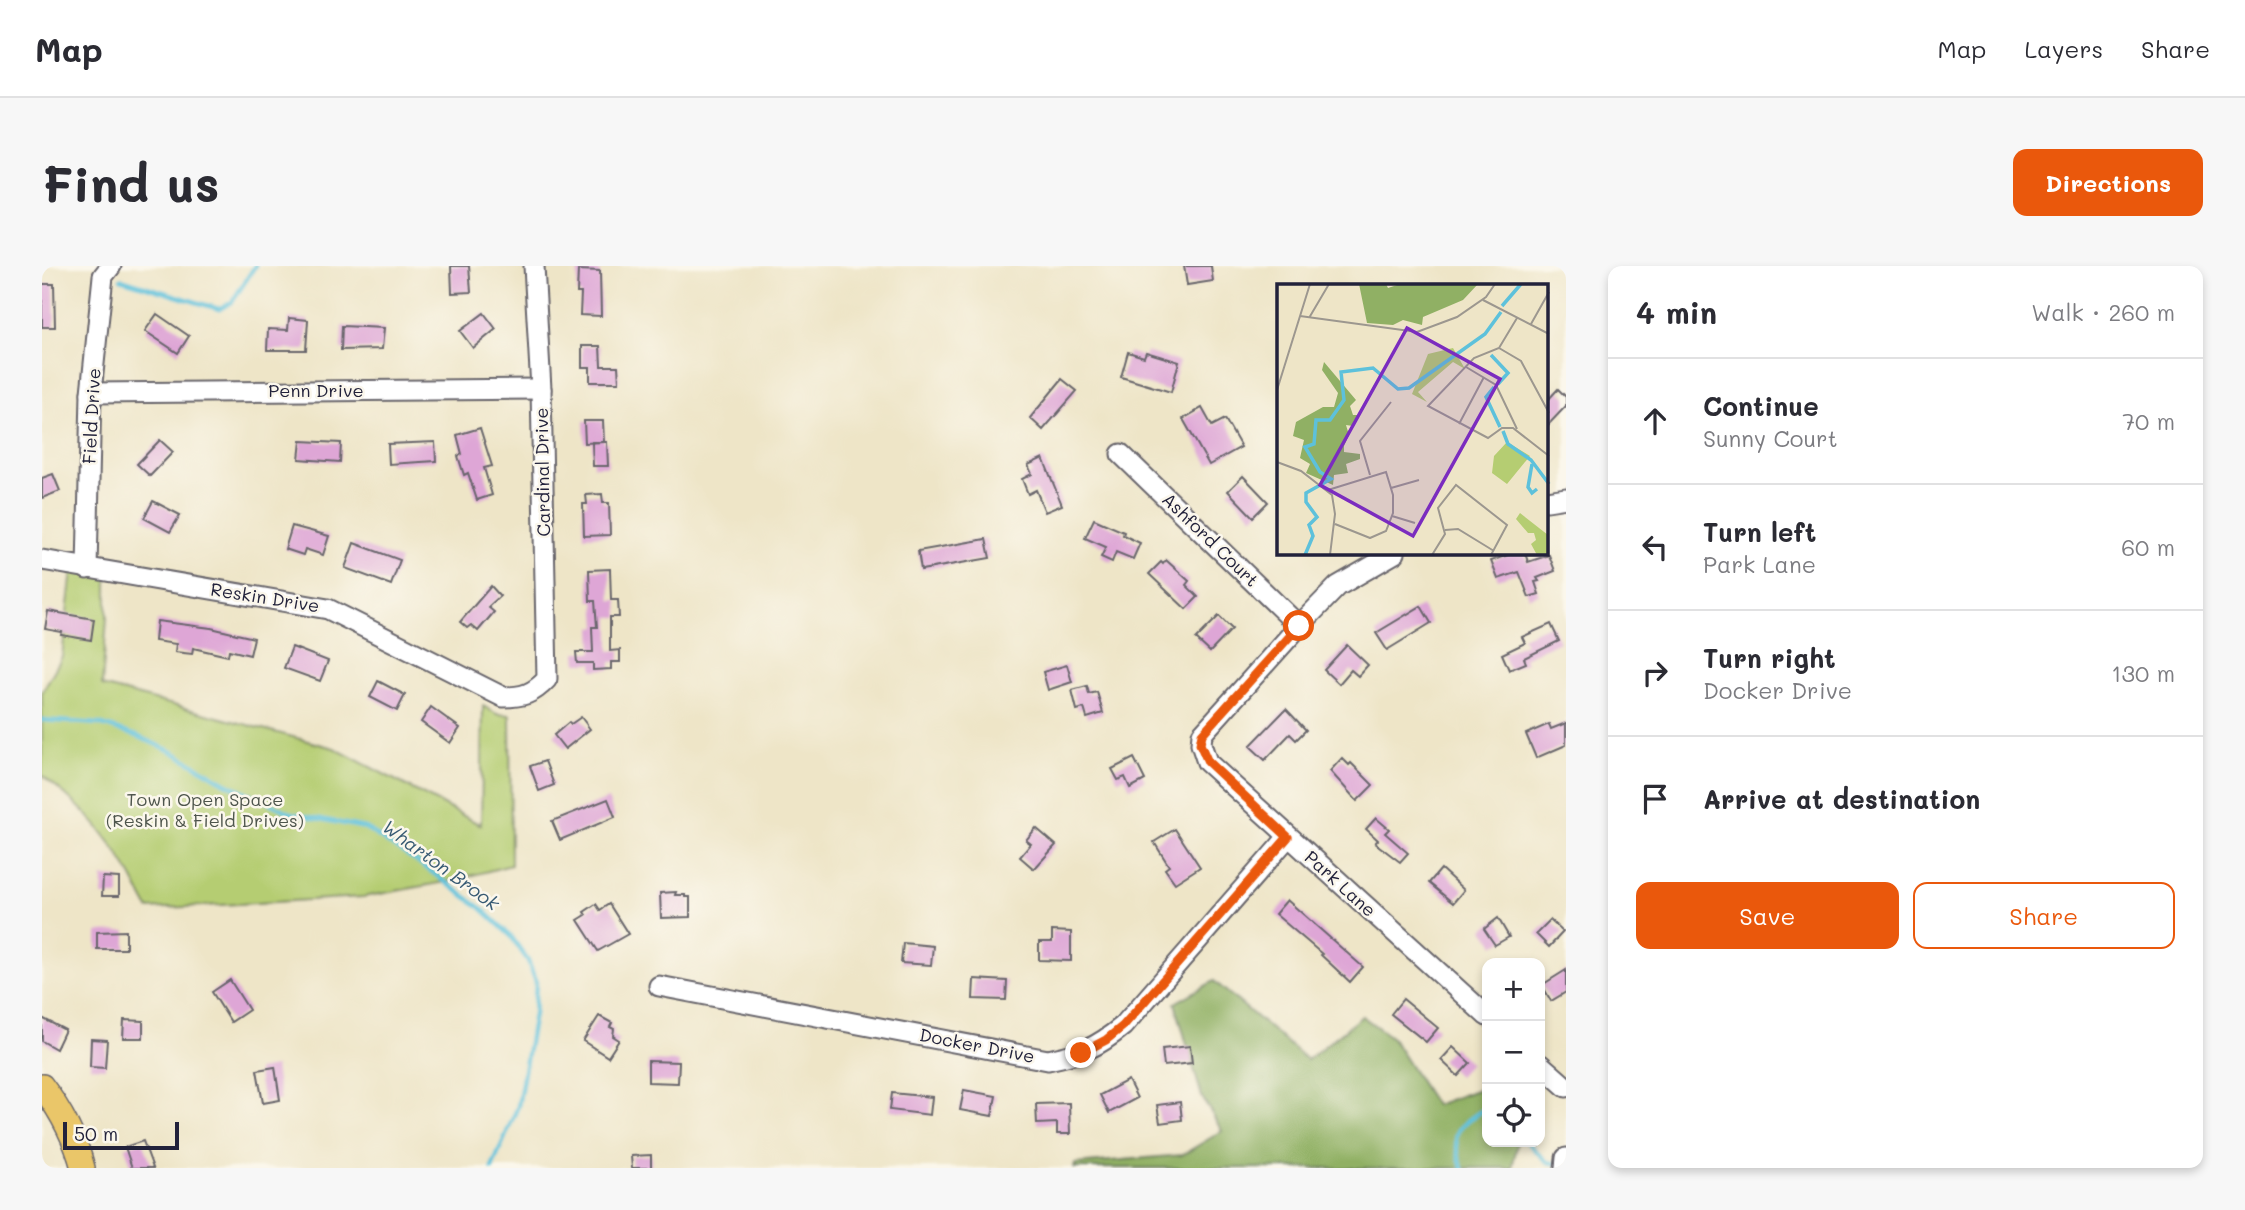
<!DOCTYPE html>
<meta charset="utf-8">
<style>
:root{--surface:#fff;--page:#f7f7f7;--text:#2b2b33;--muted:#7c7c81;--line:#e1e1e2;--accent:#ea580c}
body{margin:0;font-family:Mali,sans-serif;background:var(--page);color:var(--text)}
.controls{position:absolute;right:21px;bottom:21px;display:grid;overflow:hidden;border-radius:14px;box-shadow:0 4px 10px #0003}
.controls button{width:63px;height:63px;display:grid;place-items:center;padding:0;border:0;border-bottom:2px solid var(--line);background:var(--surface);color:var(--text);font:35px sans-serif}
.scale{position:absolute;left:21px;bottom:18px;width:116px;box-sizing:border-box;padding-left:7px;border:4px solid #22223b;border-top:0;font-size:19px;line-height:24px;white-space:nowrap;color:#22223b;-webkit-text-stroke:5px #fbf7ec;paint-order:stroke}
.stop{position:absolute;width:21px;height:21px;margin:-16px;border:5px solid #ea580c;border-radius:50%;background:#fff}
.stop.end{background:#ea580c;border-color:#fff;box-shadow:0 2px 7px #0008}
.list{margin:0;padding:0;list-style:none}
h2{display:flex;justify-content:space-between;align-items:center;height:91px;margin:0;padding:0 28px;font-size:30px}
h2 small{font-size:23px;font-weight:400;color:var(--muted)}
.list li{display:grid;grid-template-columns:46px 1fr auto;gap:21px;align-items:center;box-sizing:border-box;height:126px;padding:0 28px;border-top:2px solid var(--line)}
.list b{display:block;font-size:26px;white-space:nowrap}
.list p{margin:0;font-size:23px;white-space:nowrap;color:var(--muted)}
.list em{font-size:23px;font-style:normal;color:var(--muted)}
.actions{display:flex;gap:14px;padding:21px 28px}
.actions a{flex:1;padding:16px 0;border:2px solid var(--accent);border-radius:14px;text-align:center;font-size:24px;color:var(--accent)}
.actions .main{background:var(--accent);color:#fff}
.icon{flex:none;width:38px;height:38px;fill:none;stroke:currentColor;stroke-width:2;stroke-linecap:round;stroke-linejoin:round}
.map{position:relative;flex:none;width:1524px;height:902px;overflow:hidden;border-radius:14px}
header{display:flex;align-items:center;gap:42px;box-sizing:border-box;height:98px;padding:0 35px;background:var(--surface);border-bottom:2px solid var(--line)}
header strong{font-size:33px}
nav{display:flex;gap:38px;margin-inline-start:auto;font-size:24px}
.intro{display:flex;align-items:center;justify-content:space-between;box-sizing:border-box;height:168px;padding:0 42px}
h1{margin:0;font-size:49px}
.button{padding:18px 32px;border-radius:14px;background:var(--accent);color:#fff;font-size:24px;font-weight:700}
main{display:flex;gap:42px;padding:0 42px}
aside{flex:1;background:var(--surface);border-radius:14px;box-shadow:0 4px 10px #0003}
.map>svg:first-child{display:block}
.green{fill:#b5cd72;stroke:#6c7856;stroke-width:2}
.forest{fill:#90b064;stroke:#596950;stroke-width:2}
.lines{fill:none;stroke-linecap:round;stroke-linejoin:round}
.stream{stroke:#5dc1db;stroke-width:4.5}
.building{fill:#dea6d6}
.minor-casing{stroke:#69666c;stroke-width:23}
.major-casing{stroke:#69666c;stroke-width:26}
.minor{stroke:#fff;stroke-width:19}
.major{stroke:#eac669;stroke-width:23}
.route{stroke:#ea580c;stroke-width:9}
.labels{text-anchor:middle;stroke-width:5;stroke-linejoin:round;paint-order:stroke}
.street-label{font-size:18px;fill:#22223b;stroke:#fbf7ec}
.park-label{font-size:18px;fill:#4e554c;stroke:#fbf7ec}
.water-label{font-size:19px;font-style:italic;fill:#375a73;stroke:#fbf7ec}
.inset-river{fill:none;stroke:#5dc1db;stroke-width:3.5}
.inset-road{fill:none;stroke:#9c978f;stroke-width:2}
.view{fill:#7b2cbf;fill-opacity:0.15;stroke:#7b2cbf;stroke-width:3.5}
.inset-edge{fill:none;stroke:#22223b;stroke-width:3.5}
</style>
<header>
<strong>Map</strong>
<nav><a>Map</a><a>Layers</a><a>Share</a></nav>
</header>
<div class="intro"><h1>Find us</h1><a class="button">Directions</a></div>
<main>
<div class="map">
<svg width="1524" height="902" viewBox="0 0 1524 902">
<rect width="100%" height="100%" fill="#fbf7ec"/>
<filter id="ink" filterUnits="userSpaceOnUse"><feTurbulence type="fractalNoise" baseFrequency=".0143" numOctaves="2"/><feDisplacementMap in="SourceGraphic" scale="14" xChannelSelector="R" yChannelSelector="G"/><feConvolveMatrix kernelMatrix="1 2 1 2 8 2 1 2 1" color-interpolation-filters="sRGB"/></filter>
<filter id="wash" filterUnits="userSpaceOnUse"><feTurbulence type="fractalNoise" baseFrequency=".00686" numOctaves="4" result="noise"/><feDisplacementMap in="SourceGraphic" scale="28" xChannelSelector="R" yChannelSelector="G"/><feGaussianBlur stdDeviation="1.57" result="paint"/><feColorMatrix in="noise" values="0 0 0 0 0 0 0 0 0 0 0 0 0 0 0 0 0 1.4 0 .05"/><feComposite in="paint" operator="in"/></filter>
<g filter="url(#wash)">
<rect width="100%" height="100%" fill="#eee5c7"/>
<!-- green -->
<path class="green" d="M65,303V351L60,420L292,482L439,559L441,440L455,448L468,449L469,599L409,615L321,631L107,643C97,626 89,607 78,591C56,557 32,534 0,509V426L20,391L30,304Z"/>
<!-- forest -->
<path class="forest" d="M1172,715L1265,794L1320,750L1350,772L1393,839L1445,820V876H1476L1470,902H1032L1033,898L1140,889L1180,865L1160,831L1133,737Z"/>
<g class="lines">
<!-- stream -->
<g class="stream">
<path d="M79,13L177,43L190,36L213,0"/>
<path d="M0,454L57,458L95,470L131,486L184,517L249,547L323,562L373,594L438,641L469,670L486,695L494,716L492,748L476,840L450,902"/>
<path d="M1485,876L1505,896L1517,898"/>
<path d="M1420,902C1411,868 1409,865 1439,845L1445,846"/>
</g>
</g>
<g id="blocks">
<!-- building -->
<g class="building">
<path d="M409,0H427L429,26L410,27Z"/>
<path d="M1142,0H1169L1171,15L1145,19Z"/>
<path d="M536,4L558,5L559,50L538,49L539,27H535Z"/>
<path d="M0,18H12L13,61H0Z"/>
<path d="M442,47L454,63L431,82L418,65Z"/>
<path d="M115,48L147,70L136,87L103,65Z"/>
<path d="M247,52L266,54L264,84H225L226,63L246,64Z"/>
<path d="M300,60L342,62L340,83L299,84Z"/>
<path d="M540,80H558L559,100H576L577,116H548V101H540Z"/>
<path d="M1086,86L1102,91L1104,86L1137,96L1129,126L1079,111Z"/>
<path d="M1020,113L1035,125L1001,164L988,152Z"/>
<path d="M1516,123L1524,131V140L1505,160V135Z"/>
<path d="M1160,142L1170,160L1183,153L1199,181L1167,199L1141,153Z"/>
<path d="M542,155H561L562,176L543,177Z"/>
<path d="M438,162L450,200L442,202L450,229L435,234L426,207L422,209L416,190L420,188L415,169Z"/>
<path d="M118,174L131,186L108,210L95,198Z"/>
<path d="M259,175L299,177L298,196L257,193Z"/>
<path d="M393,176L394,195L347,198L346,178Z"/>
<path d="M550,176H565L566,200H551Z"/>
<path d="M1001,192L1020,239L1003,246L994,224L986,228L980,213L990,208L986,199Z"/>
<path d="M11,208L18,225L0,232V212Z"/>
<path d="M1201,210L1226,236L1211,251L1186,225Z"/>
<path d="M560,228L561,237H567L568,269L542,270L541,238H545L544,229Z"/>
<path d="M111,235L138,249L128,266L102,252Z"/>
<path d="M1052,253L1082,266L1081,269L1098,277L1091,293L1074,286L1070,296L1059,291L1064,281L1043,272Z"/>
<path d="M250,260L287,270L281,289L263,283L261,289L243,283Z"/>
<path d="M944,273L948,292L879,304L876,285Z"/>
<path d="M312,277L358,294L349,319L303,302Z"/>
<path d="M1471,287H1483L1486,296L1507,289L1513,305L1495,312L1497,315L1493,316L1497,328L1487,331L1477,306L1456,313L1449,295Z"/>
<path d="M1124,294L1147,315L1144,319L1156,331L1144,343L1107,308L1119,296L1121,298Z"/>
<path d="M568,303L569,334H576L577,351H568V385L578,384V396H569V403L551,404V397H535L534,386H551L550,361H555L553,335H548L547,304Z"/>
<path d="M449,320L458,330L446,341L452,346L436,365L429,359L425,362L418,356Z"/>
<path d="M1379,340L1389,357L1345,384L1334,367Z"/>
<path d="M6,345L52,353L49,374L19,369L20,366L3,363Z"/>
<path d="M1177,350L1190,363L1168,386L1154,373Z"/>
<path d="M115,355L169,362L212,372L208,389L187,384L186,390L151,382L150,388L133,386L134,378L113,375Z"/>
<path d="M1509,358L1517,375L1482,392L1484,397L1467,404L1460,388L1483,377L1480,371Z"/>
<path d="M1305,379L1326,399L1316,410L1309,404L1297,418L1282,404Z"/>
<path d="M250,381L286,395L278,415L242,402Z"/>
<path d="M1025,399L1030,416L1006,424L1001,406Z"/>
<path d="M336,415L363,429L355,445L328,431Z"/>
<path d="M1045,420L1047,428L1055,426L1061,447L1045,452L1042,442L1035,444L1030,424Z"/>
<path d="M389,441L418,462L408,477L379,456Z"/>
<path d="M1244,443L1264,464L1254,474L1248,468L1223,494L1208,480Z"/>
<path d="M539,451L548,463L523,483L512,469L527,456L529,458Z"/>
<path d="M1524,457V479L1494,492L1484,468L1507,458L1509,463Z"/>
<path d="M1092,492L1103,514L1088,522L1083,511L1076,514L1070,503Z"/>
<path d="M1300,492L1307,499L1309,497L1331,519L1315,535L1288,505Z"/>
<path d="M503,495L512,519L497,525L488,500Z"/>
<path d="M566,533L573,551L518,574L510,555Z"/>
<path d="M1334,552L1347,563L1343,567L1366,587L1358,596L1333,577L1336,574L1324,563Z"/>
<path d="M994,562L1014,579L992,603L978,591L989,578L984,574Z"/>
<path d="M1133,563L1158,601L1133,617L1123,603L1127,600L1112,576Z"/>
<path d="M1399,603L1422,624L1411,637L1387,617Z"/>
<path d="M61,611L77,612V630H60Z"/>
<path d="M634,626L633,629H643V631H648V651L619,652L618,627Z"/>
<path d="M1245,634L1321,701L1308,716L1279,689L1280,688L1233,648Z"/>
<path d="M554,638L558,644L567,638L586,668L556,685L536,654L544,649L542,646Z"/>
<path d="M1456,652L1467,671L1453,679L1442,663Z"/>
<path d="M1508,654L1521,666L1507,681L1494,668Z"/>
<path d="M84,665V683H55V666Z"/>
<path d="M1010,665L1029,666V695L997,694V676H1010Z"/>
<path d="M861,677L891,680L889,699L859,697Z"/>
<path d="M1524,704V726L1509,735L1500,719Z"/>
<path d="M932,713L965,715L964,734L931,733Z"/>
<path d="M188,714L207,744L189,756L170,726Z"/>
<path d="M1361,733L1396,762L1384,776L1349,748Z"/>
<path d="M557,750L570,757L568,761L572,763L571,770L577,774L566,791L541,775Z"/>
<path d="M0,752L23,764L14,783L0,775Z"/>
<path d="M82,754L101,755V772H81Z"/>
<path d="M49,773L65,774L63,802L48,801Z"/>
<path d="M1148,780L1150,797L1122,800L1120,783Z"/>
<path d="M1411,781L1428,797L1416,810L1399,794Z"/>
<path d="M606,795L637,796L636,817L606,816Z"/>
<path d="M233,801L238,834L221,837L215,804Z"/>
<path d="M1086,814L1095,832L1067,847L1058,829Z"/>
<path d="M922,824L954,830L950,850L918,844Z"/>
<path d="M850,827L890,831L888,849L848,844Z"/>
<path d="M1138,836L1140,854L1118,857L1115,839Z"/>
<path d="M1027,837L1028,868H1015V857L995,858L994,838Z"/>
<path d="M101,875L111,902H90L83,881Z"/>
<path d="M609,889V902H590L589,890Z"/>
</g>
</g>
</g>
<g filter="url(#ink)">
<use href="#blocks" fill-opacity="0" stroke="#69666c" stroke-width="2"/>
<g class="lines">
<defs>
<g id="minor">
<path d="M49,127L499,123"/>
<path d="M1079,188L1257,360"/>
<path d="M1505,235L1524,232"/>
<path d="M1353,287L1296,320L1257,360L1160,468L1159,478L1165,496L1445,750"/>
<path d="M0,294L286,343L461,431C481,431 491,428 505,413L499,123L492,0"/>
<path d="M45,303L49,127L61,10L69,0"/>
<path d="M617,720L1006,794C1040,787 1053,783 1081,760L1246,571"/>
<path d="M1498,798L1524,821"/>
<path d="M1523,902L1524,892"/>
</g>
<path id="major" d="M0,820C19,845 33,871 41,902"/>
</defs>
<!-- minor casing -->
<use href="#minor" class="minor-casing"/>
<!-- major casing -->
<use href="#major" class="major-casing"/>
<!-- minor -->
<use href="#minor" class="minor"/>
<!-- major -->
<use href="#major" class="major"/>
</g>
</g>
<g class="lines" filter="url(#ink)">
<!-- route -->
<path class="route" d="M1039,787L1064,774L1081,760L1246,571L1166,496L1158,478L1160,468L1257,360"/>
</g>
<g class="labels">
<!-- street labels -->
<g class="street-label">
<text x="274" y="131">Penn Drive</text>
<text transform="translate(50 150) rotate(-87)" y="6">Field Drive</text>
<text transform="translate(501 206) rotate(-91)" y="6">Cardinal Drive</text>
<text transform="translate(1168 274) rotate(44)" y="6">Ashford Court</text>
<text transform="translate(223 332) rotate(9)" y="6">Reskin Drive</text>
<text transform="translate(1298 618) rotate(42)" y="6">Park Lane</text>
<text transform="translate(935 780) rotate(11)" y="6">Docker Drive</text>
</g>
<!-- park labels -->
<g class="park-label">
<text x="163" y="540">Town Open Space<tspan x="163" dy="21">(Reskin &amp; Field Drives)</tspan></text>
</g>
<!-- water labels -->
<g class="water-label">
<text transform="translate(399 599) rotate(36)" y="7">Wharton Brook</text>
</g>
</g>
<!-- overview -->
<g transform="translate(1235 18)">
<rect width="271" height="271" fill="#eee5c7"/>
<path d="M176,64L188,85L176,78L141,108L150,118L135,110L151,70ZM230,158L253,172L230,200L215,189L217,172ZM243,229L271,251V271H260L254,260L259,256L257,249H251L239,235Z" fill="#b5cd72"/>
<path d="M82,0H109L111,4L123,0H201L186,16L146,33L145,41L126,36L116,41L90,39ZM47,78L79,116L73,122L76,131H82L76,142L69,141L72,151L67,162V168L83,170V175L69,180L71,189L57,191L56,201L29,189L33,180L23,174L27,156L16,152L19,138L46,123H57L61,109L45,86Z" fill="#90b064"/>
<path class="inset-river" d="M225,22L244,0M214,71L231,89L221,100M217,103L209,113L223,143M226,147L231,160L254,176L272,200M255,180L251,203L255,209L260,205M28,271L36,252L32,241L40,233L29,218V209L54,195L43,188L28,163L37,160L39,136H53L67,116L64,88L96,84L121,105L132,104L208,50L224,28"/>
<path class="inset-road" d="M206,16L272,50M23,32L140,48L180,33L209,13L218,0M32,34L52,0M240,34L222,64L197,74L151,122L211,154L225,144H236L272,172M254,40L272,8M222,64L244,77L272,129M189,83L219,101L240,145M0,106L33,0M182,140L207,93M0,178L24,187L55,211L58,230L53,271M93,191L83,157L114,118M114,204L142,196M51,206L109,188L116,211V229L109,247L93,254M115,232L138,239M58,240L93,254M168,246L181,245L217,267M155,271L168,250L161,224L179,201L230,241L214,271"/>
<path class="view" d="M130,44L223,95L136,252L43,201Z"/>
<rect width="271" height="271" class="inset-edge"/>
</g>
</svg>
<div class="controls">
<button>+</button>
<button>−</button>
<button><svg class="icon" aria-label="locate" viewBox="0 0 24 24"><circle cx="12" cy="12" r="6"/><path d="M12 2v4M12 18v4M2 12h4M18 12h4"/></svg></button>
</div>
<div class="scale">50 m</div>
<div class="stop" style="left:1257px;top:360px"></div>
<div class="stop end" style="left:1039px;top:787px"></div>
</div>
<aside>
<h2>4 min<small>Walk · 260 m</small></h2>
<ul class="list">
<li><svg class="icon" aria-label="ahead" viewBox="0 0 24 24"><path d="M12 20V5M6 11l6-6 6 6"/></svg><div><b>Continue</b><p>Sunny Court</p></div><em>70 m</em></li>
<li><svg class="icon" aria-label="left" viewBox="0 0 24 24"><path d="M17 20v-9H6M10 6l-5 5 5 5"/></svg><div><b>Turn left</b><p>Park Lane</p></div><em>60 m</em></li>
<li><svg class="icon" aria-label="right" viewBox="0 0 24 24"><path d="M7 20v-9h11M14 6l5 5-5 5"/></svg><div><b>Turn right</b><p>Docker Drive</p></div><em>130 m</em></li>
<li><svg class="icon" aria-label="arrive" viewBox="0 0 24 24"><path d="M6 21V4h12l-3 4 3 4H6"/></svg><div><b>Arrive at destination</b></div></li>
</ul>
<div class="actions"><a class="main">Save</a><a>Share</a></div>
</aside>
</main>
